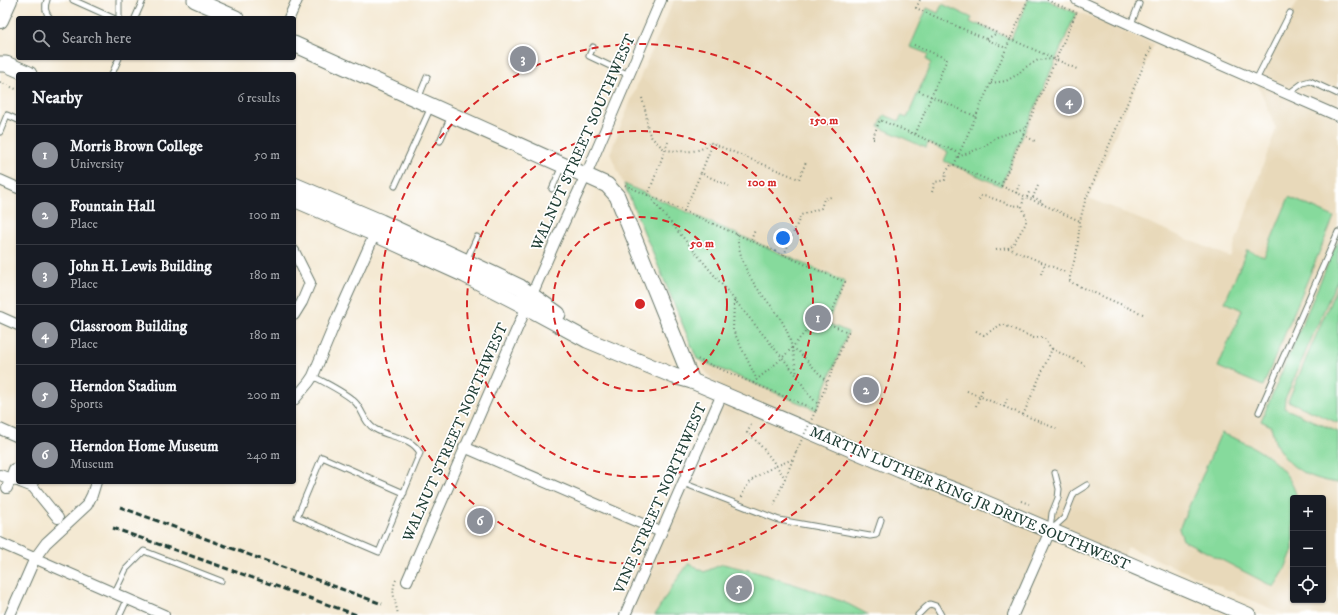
<!DOCTYPE html>
<meta charset="utf-8">
<style>
:root{--surface:#171b24;--page:#20242c;--text:#f1f3f6;--muted:#9ea1a6;--line:#363941;--accent:#8c9099}
body{margin:0;font-family:"IM FELL DW Pica",serif;background:var(--page);color:var(--text)}
.controls{position:absolute;right:12px;bottom:12px;display:grid;overflow:hidden;border-radius:4px;box-shadow:0 1px 3px #0004}
.controls button{width:36px;height:36px;display:grid;place-items:center;padding:0;border:0;border-bottom:1px solid var(--line);background:var(--surface);color:var(--text);font:20px sans-serif}
.you{position:absolute;left:783px;top:238px;width:14px;height:14px;margin:-10px;border:3px solid #fff;border-radius:50%;background:#1a73e8;box-shadow:0 0 0 6px #1a73e833}
.badge{display:grid;place-items:center;width:26px;height:26px;border-radius:50%;background:var(--accent);color:#fff;font-size:13px;font-weight:700}
.pin{position:absolute;translate:-50% -50%;border:2px solid #fff;box-shadow:0 1px 4px #0006}
.list{margin:0;padding:0;list-style:none}
h2{display:flex;justify-content:space-between;align-items:center;height:52px;margin:0;padding:0 16px;font-size:17px}
h2 small{font-size:13px;font-weight:400;color:var(--muted)}
.list li{display:grid;grid-template-columns:26px 1fr auto;gap:12px;align-items:center;box-sizing:border-box;height:60px;padding:0 16px;border-top:1px solid var(--line)}
.list b{display:block;font-size:15px;white-space:nowrap}
.list p{margin:0;font-size:13px;white-space:nowrap;color:var(--muted)}
.list em{font-size:13px;font-style:normal;color:var(--muted)}
.icon{flex:none;width:22px;height:22px;fill:none;stroke:currentColor;stroke-width:2;stroke-linecap:round;stroke-linejoin:round}
.map{position:relative;flex:none;width:1338px;height:615px;overflow:hidden}
.search{position:absolute;background:var(--surface);box-shadow:0 1px 3px #0004;left:16px;top:16px;width:280px;height:44px;display:flex;align-items:center;gap:10px;box-sizing:border-box;padding:0 14px;border-radius:4px;color:var(--muted);font-size:15px}
.panel{position:absolute;background:var(--surface);box-shadow:0 1px 3px #0004;left:16px;top:72px;width:280px;height:412px;border-radius:4px}
.map>svg:first-child{display:block}
.built{fill:#e8d9ba;fill-rule:evenodd}
.green{fill:#86da9c;stroke:#528c68}
.lines{fill:none;stroke-linecap:round;stroke-linejoin:round}
.lane-casing{stroke:#6a796c;stroke-width:7}
.street-casing{stroke:#6a796c;stroke-width:12}
.secondary-casing{stroke:#6a796c;stroke-width:17}
.primary-casing{stroke:#6a796c;stroke-width:18}
.path{stroke:#6a796c;stroke-width:2;stroke-dasharray:1 3;stroke-linecap:butt}
.lane{stroke:#fff;stroke-width:5}
.street{stroke:#fff;stroke-width:10}
.secondary{stroke:#fff;stroke-width:15}
.primary{stroke:#fff;stroke-width:16}
.rail{stroke:#1f3d34;stroke-width:3;stroke-dasharray:6 3;stroke-linecap:butt}
.path-bridge{stroke:#6a796c;stroke-width:2;stroke-dasharray:1 3;stroke-linecap:butt}
.ring{fill:none;stroke:#d62828;stroke-width:2;stroke-dasharray:7 5}
.labels{text-anchor:middle;stroke-width:3.5;stroke-linejoin:round;paint-order:stroke}
.street-label{font-size:15px;fill:#1f3d34;stroke:#fff}
.centre{fill:#d62828;stroke:#fff;stroke-width:2}
.ring-label{font-size:12px;text-anchor:middle;font-weight:bold;fill:#d62828;stroke:#fff;stroke-width:3.5;stroke-linejoin:round;paint-order:stroke}
</style>
<div class="map">
<svg width="1338" height="615" viewBox="0 0 1338 615">
<rect width="100%" height="100%" fill="#fff"/>
<filter id="ink" filterUnits="userSpaceOnUse"><feTurbulence type="fractalNoise" baseFrequency=".025" numOctaves="2"/><feDisplacementMap in="SourceGraphic" scale="8" xChannelSelector="R" yChannelSelector="G"/><feConvolveMatrix kernelMatrix="1 2 1 2 8 2 1 2 1" color-interpolation-filters="sRGB"/></filter>
<filter id="wash" filterUnits="userSpaceOnUse"><feTurbulence type="fractalNoise" baseFrequency=".012" numOctaves="4" result="noise"/><feDisplacementMap in="SourceGraphic" scale="16" xChannelSelector="R" yChannelSelector="G"/><feGaussianBlur stdDeviation="0.9" result="paint"/><feColorMatrix in="noise" values="0 0 0 0 0 0 0 0 0 0 0 0 0 0 0 0 0 1.4 0 .05"/><feComposite in="paint" operator="in"/></filter>
<g filter="url(#wash)">
<rect width="100%" height="100%" fill="#f4e9d3"/>
<!-- built -->
<path class="built" d="M674,0H1051L1154,44L1089,198L1230,257L1276,129L1256,80L1298,0H1338V615H1286L1128,547L1122,562L1050,531L1013,615H625L722,394L704,369L610,153L644,68ZM1293,498H1323V600H1293Z"/>
<!-- green -->
<g class="green">
<path d="M1028,0H1047L1076,13L1001,186L944,161L948,152L928,143L926,148L879,127L884,115L899,121L901,116L907,118L931,63L926,60L928,54L910,47L927,8L938,13L942,4L972,18L970,22L976,25L977,24L1011,39Z"/>
<path d="M624,184L845,282L827,323L848,332L816,410L697,359Z"/>
<path d="M1289,197L1334,217L1263,386L1218,367L1242,310L1225,302L1247,250L1264,257Z"/>
<path d="M1338,240V278L1285,399L1284,408L1338,432V483C1312,479 1292,471 1278,448C1274,442 1273,433 1271,426L1261,421Z"/>
<path d="M1338,284V423L1288,401Z"/>
<path d="M1221,433C1252,444 1289,463 1297,498H1293V550L1284,571L1274,587L1183,540L1179,529Z"/>
<path d="M689,563L704,572L723,564L756,572L815,591L848,604L869,615H655L673,585Z"/>
</g>
</g>
<g filter="url(#ink)">
<g class="lines">
<defs>
<g id="lane">
<path d="M47,0C44,7 45,12 50,18"/>
<path d="M73,0L113,18"/>
<path d="M119,0V18"/>
<path d="M135,18L143,0"/>
<path d="M1131,24L1139,4"/>
<path d="M593,47L589,56L629,75"/>
<path d="M112,74L119,58"/>
<path d="M1256,80L1290,13"/>
<path d="M1288,94L1303,83L1310,81L1338,94"/>
<path d="M418,99L427,77"/>
<path d="M0,132L7,115L18,120"/>
<path d="M440,141L451,116"/>
<path d="M395,186L431,107"/>
<path d="M552,189L562,166"/>
<path d="M466,261L477,237"/>
<path d="M313,376C325,383 345,392 355,402C363,410 364,423 375,429C389,438 411,436 420,453L379,552L297,517L322,457L404,493"/>
<path d="M1259,412L1338,232"/>
<path d="M683,483L779,520L870,536L876,535L881,520"/>
<path d="M1052,529L1064,518L1074,493L1087,485"/>
<path d="M1050,530L1052,513L1058,498L1059,489L1055,473"/>
<path d="M114,594L126,569L144,551L221,581"/>
<path d="M120,615L127,600"/>
<path d="M918,615L925,608L930,604L936,606L941,615"/>
</g>
<g id="street">
<path d="M1077,0L1149,33L1338,116"/>
<path d="M289,18L297,0"/>
<path d="M0,180L18,188"/>
<path d="M294,251L310,283L302,302L294,315"/>
<path d="M0,317L18,325"/>
<path d="M294,400L309,382L313,376L338,316L377,229"/>
<path d="M0,429L18,437"/>
<path d="M464,447L661,532"/>
<path d="M0,475L16,481"/>
<path d="M20,482L33,487L58,518"/>
<path d="M7,488L14,469"/>
<path d="M0,543L164,615"/>
<path d="M407,581L554,244L586,175L661,0"/>
<path d="M10,615L35,558L46,543L87,505L92,495L96,482"/>
<path d="M625,615L722,394"/>
<path d="M1013,615L1050,531"/>
</g>
<g id="secondary">
<path d="M195,0L236,18"/>
<path d="M294,44L607,185L617,196L692,381"/>
<path d="M0,64H6L29,74"/>
<path d="M294,185L381,222L493,274L520,287L558,314"/>
<path d="M294,199L375,234L465,275L517,302L587,340L674,376L692,381L900,470L962,493L1248,615"/>
</g>
<path id="primary" d="M0,20L9,0"/>
</defs>
<!-- lane casing -->
<use href="#lane" class="lane-casing"/>
<!-- street casing -->
<use href="#street" class="street-casing"/>
<!-- secondary casing -->
<use href="#secondary" class="secondary-casing"/>
<!-- primary casing -->
<use href="#primary" class="primary-casing"/>
<!-- path -->
<g class="path">
<path d="M920,0L916,8L1006,48"/>
<path d="M1047,0L1077,13"/>
<path d="M977,24L1077,69"/>
<path d="M987,39L997,33"/>
<path d="M914,45L947,59L915,135"/>
<path d="M0,82L18,90"/>
<path d="M991,83L1006,81L1018,74L1024,68L1038,60L1055,59"/>
<path d="M919,91L975,116"/>
<path d="M642,98L646,113L648,131L652,138L665,150C678,151 702,155 709,142L799,179L806,162"/>
<path d="M1023,135L1035,141"/>
<path d="M874,139H872L880,120L959,153"/>
<path d="M668,142L648,195L794,372C803,384 806,393 818,404"/>
<path d="M958,157L983,147L997,137L1025,128"/>
<path d="M954,165L1028,0"/>
<path d="M701,173L713,143"/>
<path d="M625,185L845,282L827,323L848,332L816,410L697,359"/>
<path d="M1001,186L1076,13"/>
<path d="M1038,186L1033,197L1043,202L1042,204"/>
<path d="M932,192L935,182L945,180L946,172L951,165H954L1080,221"/>
<path d="M1016,193L1019,185"/>
<path d="M1027,197L1030,190"/>
<path d="M979,200L981,196C994,196 1012,209 1022,205"/>
<path d="M684,211L701,173L729,186"/>
<path d="M737,234C739,256 747,276 761,293C769,304 778,313 784,325C792,340 794,358 797,375"/>
<path d="M751,240L755,230"/>
<path d="M1008,248L1065,272"/>
<path d="M996,250L1008,248L1011,246L1014,243L1026,223V216L1022,207L1024,196"/>
<path d="M784,255L801,215L821,208L824,199L831,197"/>
<path d="M1041,274L1045,264"/>
<path d="M734,301L733,330L757,380"/>
<path d="M1143,314L1074,284L1070,281V277L1077,250L1080,221L1085,201L1152,46"/>
<path d="M976,331L984,335L1002,324L1034,338L1043,337L1052,349L1023,415"/>
<path d="M792,348L798,351L827,382"/>
<path d="M1052,349L1084,364V367"/>
<path d="M753,383C763,374 774,366 784,356C799,342 811,319 832,312"/>
<path d="M967,391L1057,429"/>
<path d="M976,406L983,388"/>
<path d="M1004,407L1007,399"/>
<path d="M751,425L747,433C762,444 774,463 785,478"/>
<path d="M742,497C747,475 775,467 793,459"/>
<path d="M1021,501L1029,504"/>
<path d="M774,505L796,452"/>
<path d="M396,580C390,592 396,602 398,615"/>
</g>
<!-- lane -->
<use href="#lane" class="lane"/>
<!-- street -->
<use href="#street" class="street"/>
<!-- secondary -->
<use href="#secondary" class="secondary"/>
<!-- primary -->
<use href="#primary" class="primary"/>
<!-- rail -->
<g class="rail">
<path d="M120,507L382,604"/>
<path d="M113,528L357,615"/>
</g>
<!-- path-bridge -->
<path class="path-bridge" d="M796,452L816,410"/>
</g>
</g>
<!-- distance rings -->
<g class="ring">
<circle cx="640" cy="304" r="87"/>
<circle cx="640" cy="304" r="173"/>
<circle cx="640" cy="304" r="260"/>
</g>
<g class="labels">
<!-- street labels -->
<g class="street-label">
<text transform="translate(583 142) rotate(-66)" y="5">WALNUT STREET SOUTHWEST</text>
<text transform="translate(455 432) rotate(-66)" y="5">WALNUT STREET NORTHWEST</text>
<text transform="translate(660 498) rotate(-66)" y="5">VINE STREET NORTHWEST</text>
<text transform="translate(970 498) rotate(23)" y="5">MARTIN LUTHER KING JR DRIVE SOUTHWEST</text>
</g>
</g>
<circle cx="640" cy="304" r="6" class="centre"/>
<g class="ring-label">
<text x="824" y="124">150 m</text>
<text x="762" y="186">100 m</text>
<text x="702" y="247">50 m</text>
</g>
</svg>
<div class="controls">
<button>+</button>
<button>−</button>
<button><svg class="icon" aria-label="locate" viewBox="0 0 24 24"><circle cx="12" cy="12" r="6"/><path d="M12 2v4M12 18v4M2 12h4M18 12h4"/></svg></button>
</div>
<div class="you"></div>
<div class="pin badge" style="left:818px;top:318px">1</div>
<div class="pin badge" style="left:866px;top:390px">2</div>
<div class="pin badge" style="left:523px;top:59px">3</div>
<div class="pin badge" style="left:1069px;top:101px">4</div>
<div class="pin badge" style="left:739px;top:588px">5</div>
<div class="pin badge" style="left:480px;top:521px">6</div>
<div class="search"><svg class="icon" aria-label="search" viewBox="0 0 24 24"><circle cx="10" cy="10" r="6"/><path d="M15 15l6 6"/></svg>Search here</div>
<section class="panel">
<h2>Nearby<small>6 results</small></h2>
<ul class="list">
<li><span class="badge">1</span><div><b>Morris Brown College</b><p>University</p></div><em>50 m</em></li>
<li><span class="badge">2</span><div><b>Fountain Hall</b><p>Place</p></div><em>100 m</em></li>
<li><span class="badge">3</span><div><b>John H. Lewis Building</b><p>Place</p></div><em>180 m</em></li>
<li><span class="badge">4</span><div><b>Classroom Building</b><p>Place</p></div><em>180 m</em></li>
<li><span class="badge">5</span><div><b>Herndon Stadium</b><p>Sports</p></div><em>200 m</em></li>
<li><span class="badge">6</span><div><b>Herndon Home Museum</b><p>Museum</p></div><em>240 m</em></li>
</ul>
</section>
</div>
